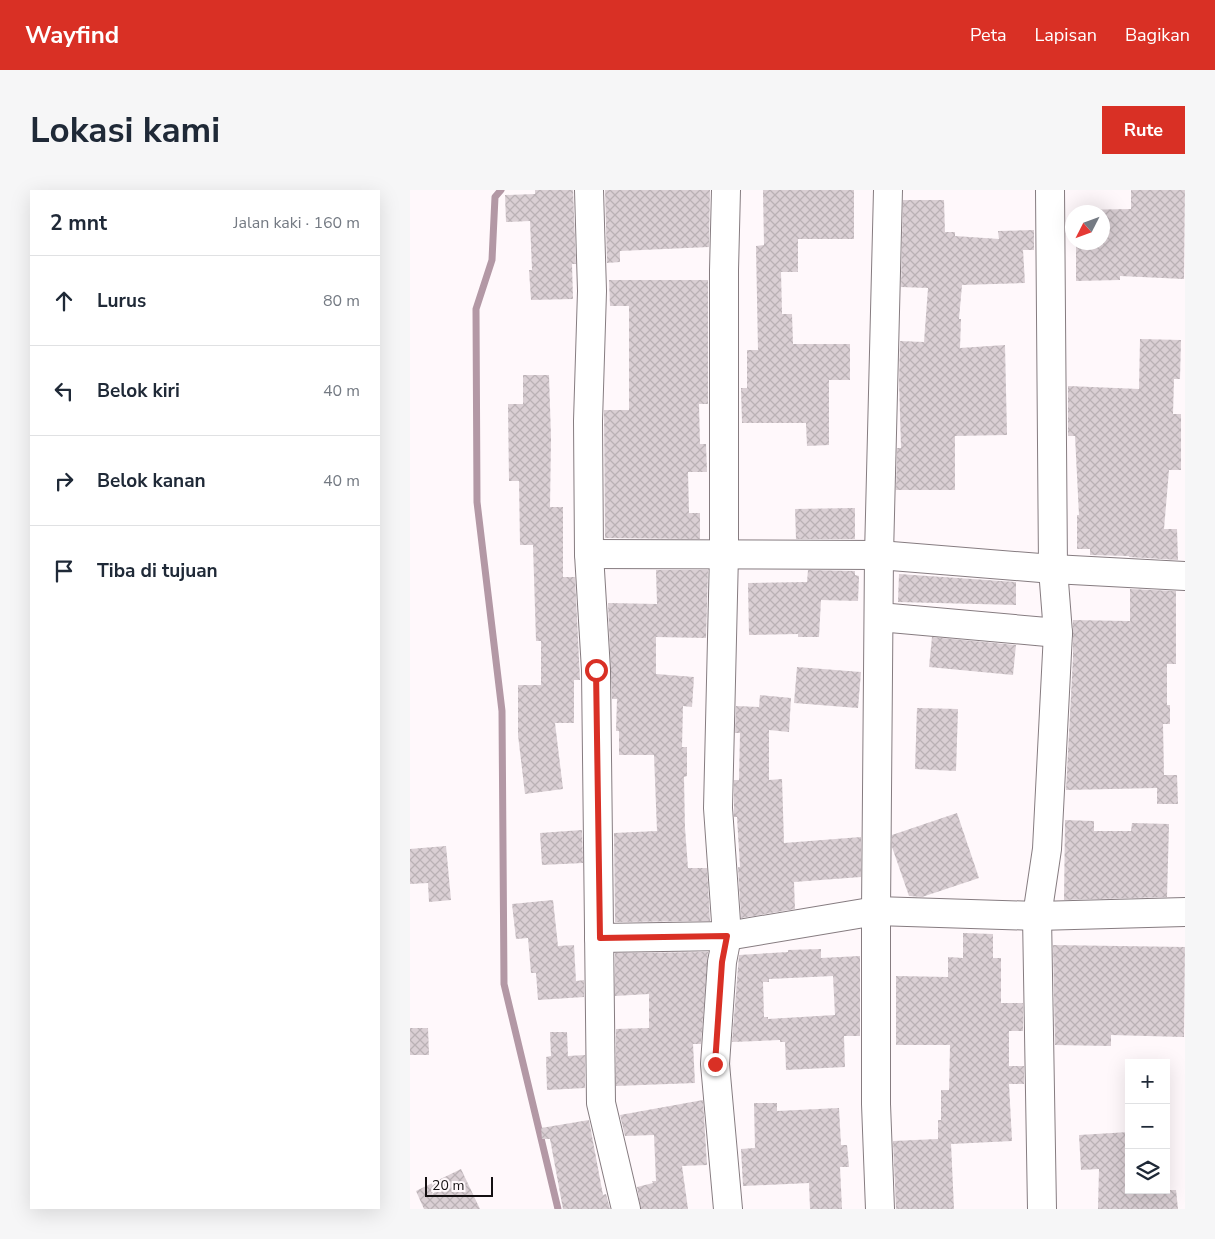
<!DOCTYPE html>
<html lang="id">
<meta charset="utf-8">
<style>
:root{--surface:#fff;--page:#f6f6f7;--text:#1f2937;--muted:#747a83;--line:#e0e1e3;--accent:#d93025}
body{margin:0;font-family:"Nunito Sans",sans-serif;background:var(--page);color:var(--text)}
.controls{position:absolute;right:15px;bottom:15px;display:grid;overflow:hidden;border-radius:0px;box-shadow:0 5px 20px #0002}
.controls button{width:45px;height:45px;display:grid;place-items:center;padding:0;border:0;border-bottom:1px solid var(--line);background:var(--surface);color:var(--text);font:25px sans-serif}
.compass{position:absolute;left:655px;top:15px;width:45px;height:45px;border-radius:50%;background:var(--surface);box-shadow:0 5px 20px #0002;rotate:228deg}
.scale{position:absolute;left:15px;bottom:12px;width:68px;box-sizing:border-box;padding-left:5px;border:2px solid #141012;border-top:0;font-size:14px;line-height:18px;white-space:nowrap;color:#141012;-webkit-text-stroke:4px #fff8fb;paint-order:stroke}
.stop{position:absolute;width:15px;height:15px;margin:-11px;border:4px solid #d93025;border-radius:50%;background:#fff}
.stop.end{background:#d93025;border-color:#fff;box-shadow:0 1px 5px #0008}
.list{margin:0;padding:0;list-style:none}
h2{display:flex;justify-content:space-between;align-items:center;height:65px;margin:0;padding:0 20px;font-size:21px}
h2 small{font-size:16px;font-weight:400;color:var(--muted)}
.list li{display:grid;grid-template-columns:32px 1fr auto;gap:15px;align-items:center;box-sizing:border-box;height:90px;padding:0 20px;border-top:1px solid var(--line)}
.list b{display:block;font-size:19px;white-space:nowrap}
.list em{font-size:16px;font-style:normal;color:var(--muted)}
.icon{flex:none;width:28px;height:28px;fill:none;stroke:currentColor;stroke-width:2;stroke-linecap:round;stroke-linejoin:round}
.map{position:relative;flex:none;width:775px;height:1019px;overflow:hidden;border-radius:0px}
header{display:flex;align-items:center;gap:30px;box-sizing:border-box;height:70px;padding:0 25px;background:var(--accent);color:#fff}
header strong{font-size:24px}
nav{display:flex;gap:28px;margin-inline-start:auto;font-size:18px}
.intro{display:flex;align-items:center;justify-content:space-between;box-sizing:border-box;height:120px;padding:0 30px}
h1{margin:0;font-size:35px}
.button{padding:12px 22px;border-radius:0px;background:var(--accent);color:#fff;font-size:18px;font-weight:700}
main{display:flex;gap:30px;padding:0 30px}
aside{flex:1;background:var(--surface);border-radius:0px;box-shadow:0 5px 20px #0002}
.map>svg:first-child{display:block}
.lines{fill:none;stroke-linecap:round;stroke-linejoin:round}
.stream{stroke:#b398a5;stroke-width:7}
.building{fill:url(#building-cross-hatch);fill-rule:evenodd}
.minor-casing{stroke:#867c80;stroke-width:30}
.minor{stroke:#fff;stroke-width:28}
.route{stroke:#d93025;stroke-width:6}
</style>
<header>
<strong>Wayfind</strong>
<nav><a>Peta</a><a>Lapisan</a><a>Bagikan</a></nav>
</header>
<div class="intro"><h1>Lokasi kami</h1><a class="button">Rute</a></div>
<main>
<aside>
<h2>2 mnt<small>Jalan kaki · 160 m</small></h2>
<ul class="list">
<li><svg class="icon" aria-label="ahead" viewBox="0 0 24 24"><path d="M12 20V5M6 11l6-6 6 6"/></svg><div><b>Lurus</b></div><em>80 m</em></li>
<li><svg class="icon" aria-label="left" viewBox="0 0 24 24"><path d="M17 20v-9H6M10 6l-5 5 5 5"/></svg><div><b>Belok kiri</b></div><em>40 m</em></li>
<li><svg class="icon" aria-label="right" viewBox="0 0 24 24"><path d="M7 20v-9h11M14 6l5 5-5 5"/></svg><div><b>Belok kanan</b></div><em>40 m</em></li>
<li><svg class="icon" aria-label="arrive" viewBox="0 0 24 24"><path d="M6 21V4h12l-3 4 3 4H6"/></svg><div><b>Tiba di tujuan</b></div></li>
</ul>
</aside>
<div class="map">
<svg width="775" height="1019" viewBox="0 0 775 1019">
<defs>
<pattern id="building-cross-hatch" width="8" height="8" patternUnits="userSpaceOnUse" patternTransform="scale(1.25)"><rect width="8" height="8" fill="#dacfd4"/><path d="M0 0l8 8M0 8l8-8" fill="none" stroke="#bab1b5"/></pattern>
</defs>
<rect width="100%" height="100%" fill="#fff8fb"/>
<g class="lines">
<!-- stream -->
<path class="stream" d="M91,0L85,7L82,70L66,119L67,312L92,521L94,794L148,1019"/>
</g>
<!-- building -->
<g class="building">
<path d="M125,0H163L166,74H162L163,109L121,110L119,80H122L120,31L96,32L95,5L125,4Z"/>
<path d="M195,0H300L299,57L210,61V72L197,73Z"/>
<path d="M353,0H444V49H388V82H371L372,124H382L383,154H440V190H419V255L397,256L396,233H332L331,198H337V160H348L346,56L354,55Z"/>
<path d="M721,0H775L774,89L710,86V90L666,91V52H692V22H665V20L721,19Z"/>
<path d="M493,10H534L535,42H545V46L589,49L588,41L624,40V60H613L615,93L552,95L549,129H551L550,158L595,155L597,245L545,246V300H486L487,258H491L489,192L490,151L514,152L518,98L491,97Z"/>
<path d="M199,90H298V214H289L290,254H296L297,282H278L279,323H290V349L195,348L194,220H219V116H200Z"/>
<path d="M730,149L771,150L770,189H764L763,224H771V280H759L754,339H767L768,370L719,367V366L680,365V359H667V325H669L665,246H658V196L729,199Z"/>
<path d="M113,185H139L141,248L140,317H153V387H165L170,490H164V533H145L153,599L115,604L108,545V495H131V451H126L123,355H110L109,291H99L98,214H113Z"/>
<path d="M445,318V349H386L385,319Z"/>
<path d="M246,380H298L296,448L246,447V484L284,487L282,517L273,516L272,557H277V586L274,587L275,638L278,678H297L300,731L205,732L204,643L247,641L244,565H209V541H206L207,509H202L198,413L247,414Z"/>
<path d="M398,380L445,381V385L449,386L448,411L411,410L409,447H388V444L339,445L338,393L397,392Z"/>
<path d="M489,384L606,392V415L488,412Z"/>
<path d="M720,399L766,401V474H757V515H760V534H753L754,585H767L768,614H747V598L656,600L663,467V430L720,431Z"/>
<path d="M522,447L606,455L603,485L519,477Z"/>
<path d="M387,477L451,482L448,518L384,513Z"/>
<path d="M350,505L381,508L379,542L359,540V590L372,589L374,653L451,647V687L384,692L385,719L331,728L328,677H330L327,627H324V590H329L330,543H325L326,516L349,517Z"/>
<path d="M507,518L548,519L546,581L505,579Z"/>
<path d="M547,623L569,688L512,707L499,706L482,657V645Z"/>
<path d="M655,630L684,631V641H721L722,633L759,634L757,707L654,710Z"/>
<path d="M172,640L173,673L132,675L130,643Z"/>
<path d="M36,656L41,710L19,712L18,693L0,694V659Z"/>
<path d="M143,710L148,756L164,755L166,791L174,790V807L128,810L126,783H121L118,748L106,749L102,714Z"/>
<path d="M553,743L583,744V768H591V813H613V841H599V876H614V894H599L602,951L541,954L544,1019H486L483,951L528,949V930H531V900H539L540,855H486V786L538,787V767L553,768Z"/>
<path d="M643,755L775,757L774,847L701,845V856L645,855Z"/>
<path d="M411,759V768L450,766V846H434L435,877L376,880L375,852H370V850L322,852L329,765L378,762V760ZM423,786L425,825L358,829V827H354L353,792H359V789Z"/>
<path d="M298,762L291,854H283L285,893L206,896V839L239,838V804L205,806V763Z"/>
<path d="M0,838H18L19,865H0Z"/>
<path d="M140,842H157L158,866L175,865V898L137,900L136,867L141,866Z"/>
<path d="M293,910L297,975L272,976L278,1019H231L227,997L243,993L242,991H246L244,945L215,946L210,925Z"/>
<path d="M344,913H367V921L429,918L431,955H437L439,977H430L432,1019H400L399,993L333,996L331,959L345,958Z"/>
<path d="M179,930L193,1005L196,1004L200,1019H153L140,949H132L131,938Z"/>
<path d="M719,942V1000H766L768,1019H688L689,979L671,980L669,945Z"/>
<path d="M51,979L70,1019H14L6,1001Z"/>
</g>
<g class="lines">
<defs>
<g id="minor">
<path d="M179,0L182,101L178,231L179,364L186,480L191,913L216,1019"/>
<path d="M316,0L314,80V364L308,618L317,746L312,772L305,874L318,1019"/>
<path d="M179,364L469,365L643,379L775,386"/>
<path d="M469,427L648,443"/>
<path d="M189,748L317,746L466,721L627,726L775,722"/>
<path d="M470,1019L466,914V721L469,365L478,0"/>
<path d="M632,1019L627,726L637,659L648,443L643,379L640,0"/>
</g>
</defs>
<!-- minor casing -->
<use href="#minor" class="minor-casing"/>
<!-- minor -->
<use href="#minor" class="minor"/>
</g>
<g class="lines">
<!-- route -->
<path class="route" d="M186,480L190,748L317,746L312,772L305,874"/>
</g>
</svg>
<div class="controls">
<button>+</button>
<button>−</button>
<button><svg class="icon" aria-label="layers" viewBox="0 0 24 24"><path d="M12 4l9 5-9 5-9-5zM3 14l9 5 9-5"/></svg></button>
</div>
<svg class="compass" viewBox="-18 -18 36 36"><path d="M0-13l5 13h-10z" fill="#e53935"/><path d="M0 13l5-13h-10z" fill="#747a83"/></svg>
<div class="scale">20 m</div>
<div class="stop" style="left:186px;top:480px"></div>
<div class="stop end" style="left:305px;top:874px"></div>
</div>
</main>
